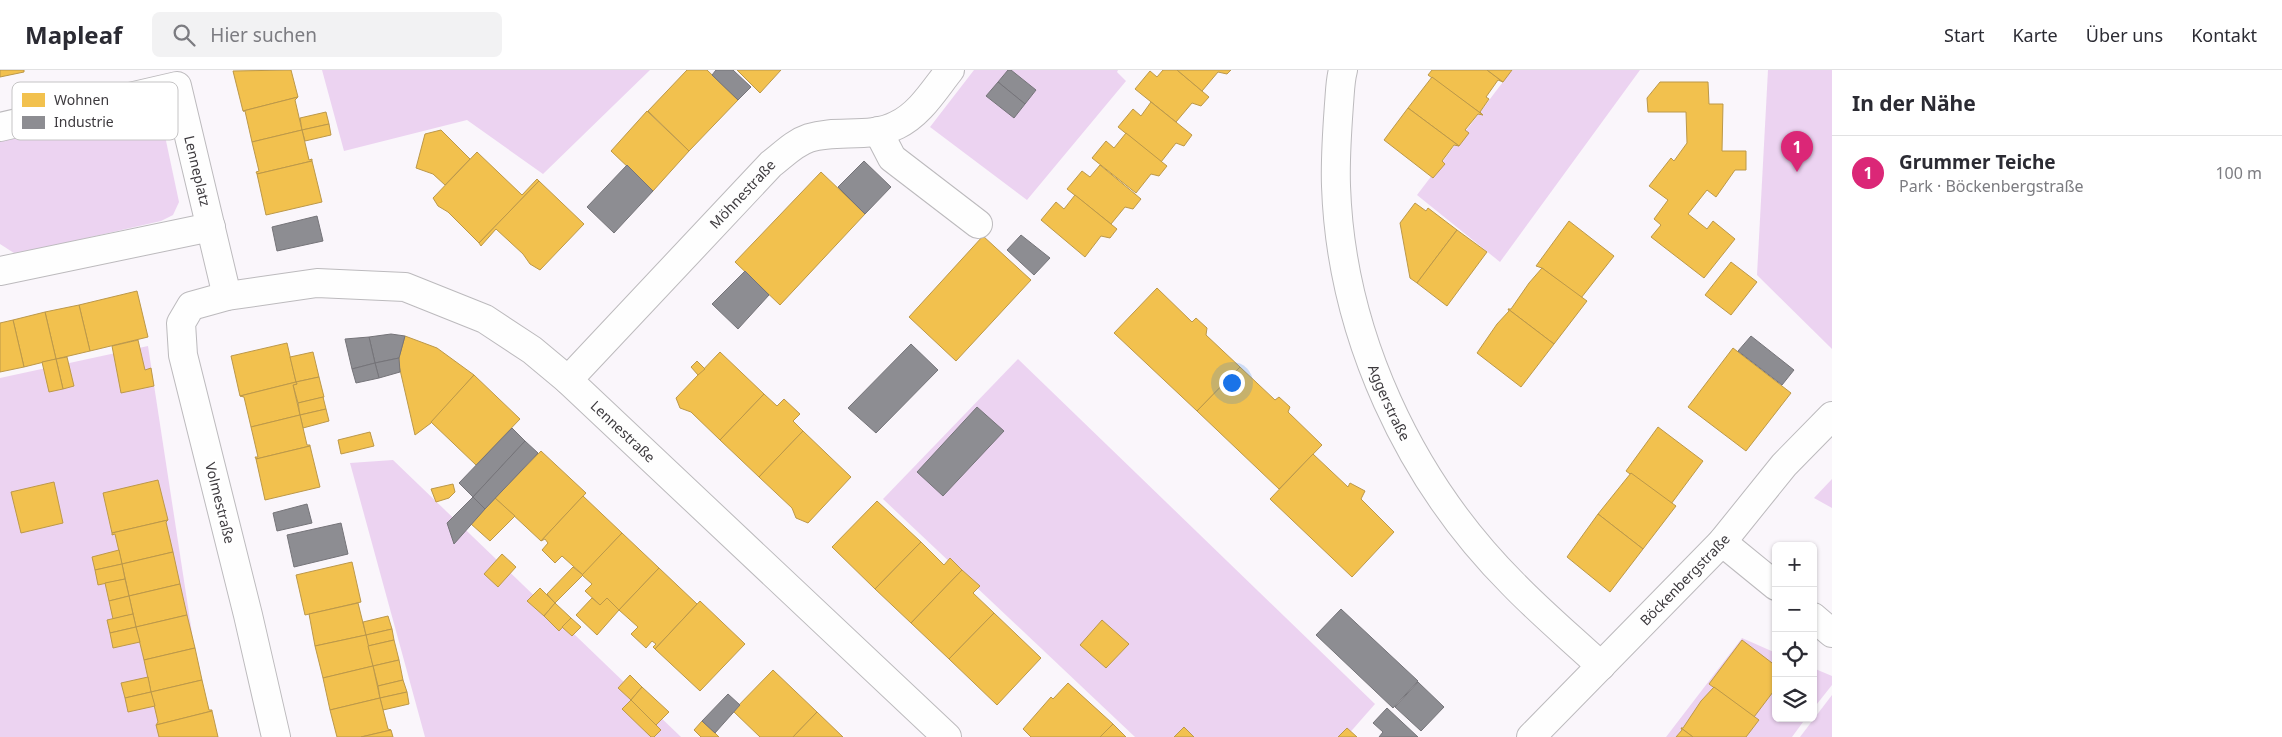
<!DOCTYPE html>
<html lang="de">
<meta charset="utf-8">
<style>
:root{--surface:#fff;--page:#f2f2f3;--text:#2b2b33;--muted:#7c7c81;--line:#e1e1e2;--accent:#db2777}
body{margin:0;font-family:"Noto Sans",sans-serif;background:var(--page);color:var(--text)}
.controls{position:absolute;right:15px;bottom:15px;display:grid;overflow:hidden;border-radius:8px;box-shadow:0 1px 4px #0004}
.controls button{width:45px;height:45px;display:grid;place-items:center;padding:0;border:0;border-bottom:1px solid var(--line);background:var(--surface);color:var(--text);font:25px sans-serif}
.you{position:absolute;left:1231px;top:312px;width:18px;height:18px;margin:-12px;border:4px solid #fff;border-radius:50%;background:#1a73e8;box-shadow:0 0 0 8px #1a73e833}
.badge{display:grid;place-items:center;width:32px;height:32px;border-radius:50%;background:var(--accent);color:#fff;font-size:16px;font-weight:700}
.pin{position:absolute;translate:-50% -41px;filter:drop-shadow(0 1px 2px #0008)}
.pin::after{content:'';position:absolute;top:26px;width:18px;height:15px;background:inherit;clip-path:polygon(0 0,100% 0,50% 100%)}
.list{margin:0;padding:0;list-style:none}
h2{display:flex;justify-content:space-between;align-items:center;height:65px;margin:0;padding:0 20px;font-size:21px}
h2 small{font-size:16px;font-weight:400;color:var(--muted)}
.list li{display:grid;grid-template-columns:32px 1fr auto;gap:15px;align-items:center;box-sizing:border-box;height:75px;padding:0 20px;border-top:1px solid var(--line)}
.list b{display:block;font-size:19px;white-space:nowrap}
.list p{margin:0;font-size:16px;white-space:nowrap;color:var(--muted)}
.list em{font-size:16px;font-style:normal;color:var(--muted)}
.icon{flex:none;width:28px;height:28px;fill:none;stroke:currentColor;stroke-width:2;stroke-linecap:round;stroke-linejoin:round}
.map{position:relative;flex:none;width:1832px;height:667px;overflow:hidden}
header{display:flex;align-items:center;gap:30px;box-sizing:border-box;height:70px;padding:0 25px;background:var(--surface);border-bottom:1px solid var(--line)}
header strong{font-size:24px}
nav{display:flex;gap:28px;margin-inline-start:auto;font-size:18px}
.search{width:350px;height:45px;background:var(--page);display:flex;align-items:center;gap:12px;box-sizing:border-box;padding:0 18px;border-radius:8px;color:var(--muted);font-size:19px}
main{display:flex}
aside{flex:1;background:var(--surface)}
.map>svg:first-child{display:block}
.green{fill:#ecd3f1}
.homes{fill:#f2c14e;stroke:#bc9849}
.industry{fill:#8d8d92;stroke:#757479}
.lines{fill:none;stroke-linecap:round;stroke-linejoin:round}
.minor-casing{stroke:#bcbabd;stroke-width:30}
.minor{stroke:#fefefe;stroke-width:28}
.labels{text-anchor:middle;stroke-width:5;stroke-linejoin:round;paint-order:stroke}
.street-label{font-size:14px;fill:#3d3a3e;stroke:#fff}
.key{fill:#fff;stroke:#c5c4c5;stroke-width:1}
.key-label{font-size:14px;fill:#3d3a3e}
</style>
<header>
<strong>Mapleaf</strong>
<div class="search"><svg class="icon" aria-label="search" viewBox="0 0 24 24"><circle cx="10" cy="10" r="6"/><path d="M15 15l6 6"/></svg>Hier suchen</div>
<nav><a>Start</a><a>Karte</a><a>Über uns</a><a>Kontakt</a></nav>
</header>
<main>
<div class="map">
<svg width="1832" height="667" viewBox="0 0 1832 667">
<rect width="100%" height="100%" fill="#faf6fb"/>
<!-- green -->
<g class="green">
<path d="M322,0H650L543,104L467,50L344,81Z"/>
<path d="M974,0H1118L1117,2L1126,11L1027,130L930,57Z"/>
<path d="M1512,0H1640L1500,192L1417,125Z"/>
<path d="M1768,0H1832V279L1757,205Z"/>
<path d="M142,36L154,40L162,52L179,132L173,145L161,151L25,182L14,183L0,174V69Z"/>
<path d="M148,276L208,667H0V308Z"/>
<path d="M1018,289L1375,634L1346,667H1135L883,429Z"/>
<path d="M393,390L681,667H425L350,393Z"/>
<path d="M1832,409V438L1814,428Z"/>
<path d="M1742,568L1776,583V648H1806L1792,667H1666Z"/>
<path d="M1813,598L1832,606V615L1813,639Z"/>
<path d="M1832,625V667H1800Z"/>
</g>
<!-- homes -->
<g class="homes">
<path d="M0,0H24V2L0,7Z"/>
<path d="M291,0L298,27L243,41L233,1Z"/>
<path d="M687,0H707L738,30L689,81L648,41Z"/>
<path d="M737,0H781L760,23Z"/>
<path d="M1163,0H1177L1209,27L1201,36L1192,33L1176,52L1135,19L1150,1L1157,7Z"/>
<path d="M1177,0H1231L1227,4L1218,2L1202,21Z"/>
<path d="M1432,0H1487L1503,12L1498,10L1486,27L1489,29L1480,42L1483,45L1428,5Z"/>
<path d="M1487,0H1512L1503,12Z"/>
<path d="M1432,7L1483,45L1478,44L1465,60L1469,63L1459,76L1408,38Z"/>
<path d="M1660,12H1708L1709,34H1723L1722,81H1746V100H1735L1716,127L1707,120L1688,144L1707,159L1713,151L1735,169L1704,208L1651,167L1661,155L1654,149L1668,130L1649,116L1671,88L1674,91L1687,73L1686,42H1648L1647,28Z"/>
<path d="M298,27L295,30L302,60L252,72L245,41H243Z"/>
<path d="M1151,32L1192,65L1184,76L1176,73L1161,92L1118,57L1133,39L1141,46Z"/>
<path d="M1408,38L1459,76L1454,75L1442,91L1445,94L1433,108L1384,70Z"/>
<path d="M647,41L689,81L653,121L611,81Z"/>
<path d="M326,42L329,54L302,60L300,48Z"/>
<path d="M329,54L331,65L305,71L302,60Z"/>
<path d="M302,60L309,90L312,89V91L257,104L256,102L259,101L252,72Z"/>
<path d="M441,60L470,89L445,115L433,104L416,98L425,64Z"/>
<path d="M1126,63L1167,96L1159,106L1151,104L1136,123L1092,88L1106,71L1114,78Z"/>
<path d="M477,82L522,125L537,109L539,111L479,173L448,142L438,136L433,128Z"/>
<path d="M312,91L322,132L266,145L257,104Z"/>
<path d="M1100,95L1141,129L1133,139L1125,137L1111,154L1067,119L1082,101L1090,107Z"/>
<path d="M821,102L865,144L780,235L735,192Z"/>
<path d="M539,111L584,154L540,200L530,194L523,184L496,159L481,176L479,173Z"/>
<path d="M1075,125L1117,159L1110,168L1101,166L1085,187L1041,150L1056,132L1064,139Z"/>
<path d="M1415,133L1426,141L1428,138L1457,160L1417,213L1410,208L1400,153Z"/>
<path d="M1569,151L1614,186L1581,228L1542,198L1536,196Z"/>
<path d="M1457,160L1487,182L1447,236L1417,213Z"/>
<path d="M983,166L1031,210L956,291L909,247Z"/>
<path d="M1731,192L1757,212L1731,245L1705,225Z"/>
<path d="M1542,198L1587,231L1554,274L1508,239H1511L1529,213Z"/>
<path d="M1157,218L1192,252L1196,248L1207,258L1206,265L1240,297L1197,341L1114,263Z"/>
<path d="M137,221L148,267L90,281L79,235Z"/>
<path d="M79,235L90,281L56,289L45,242Z"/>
<path d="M1508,239L1554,274L1521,317L1477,283L1497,254L1509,241Z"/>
<path d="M45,242L56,289L24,297L13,250Z"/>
<path d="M13,250L24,297L0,302V253Z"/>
<path d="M405,266L437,278L474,305L431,353L415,365L398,291Z"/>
<path d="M138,270L145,300L151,298L154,316L121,323L112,276Z"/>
<path d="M287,273L296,312L240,326L231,286Z"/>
<path d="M1733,278L1791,323L1746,381L1688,337Z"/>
<path d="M313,282L319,307L296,312L290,287Z"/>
<path d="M720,282L764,324L720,370L691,342L680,338L676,328Z"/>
<path d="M67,287L74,316L63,319L56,289Z"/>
<path d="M56,289L63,319L49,322L42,292Z"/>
<path d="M697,291L705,299L698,305L691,297Z"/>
<path d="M1240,297L1275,330L1279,327L1290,337L1288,342L1322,375L1279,419L1197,341Z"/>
<path d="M474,305L520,349L476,395L431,352Z"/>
<path d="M319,307L324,327L298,333L293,315L297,314L296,312Z"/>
<path d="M296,312L297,314L293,315L300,345L251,357L244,327L240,326Z"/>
<path d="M764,324L777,336L784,329L800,344L793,351L803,361L759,407L720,370Z"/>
<path d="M323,327L326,339L300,345L298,333Z"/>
<path d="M326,339L329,351L303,358L300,345Z"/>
<path d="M300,345L307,375H310V376L256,389L255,387H258L251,357Z"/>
<path d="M1658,357L1703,391L1671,434L1626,401Z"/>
<path d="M803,361L851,407L808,453L796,448L792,438L759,407Z"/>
<path d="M370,362L374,376L341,384L338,370Z"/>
<path d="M310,376L320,417L265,430L256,389Z"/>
<path d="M541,381L586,423L541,471L495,428Z"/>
<path d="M1313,384L1348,417L1350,413L1365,421L1361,429L1394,462L1352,507L1270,429Z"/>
<path d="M1631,403L1676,436L1643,479L1598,444Z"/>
<path d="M158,410L168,450L112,463L103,423Z"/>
<path d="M54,412L63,453L21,463L11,422Z"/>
<path d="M453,414L455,422L449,428L436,432L431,419Z"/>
<path d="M583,426L622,463L583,505L562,486L555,493L542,480L548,473L545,469L541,471Z"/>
<path d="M495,428L515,446L490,471L471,454Z"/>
<path d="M877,431L921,472L875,519L832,477Z"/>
<path d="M1598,444L1643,479L1610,522L1567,487Z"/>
<path d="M168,450L166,452L173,482L122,494L115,464L112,465V463Z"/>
<path d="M622,463L659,498L619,540L607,528L600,535L585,521L592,514L582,505Z"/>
<path d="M921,472L944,495L950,488L962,500L911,553L875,519Z"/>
<path d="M119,480L122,494L95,500L92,487Z"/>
<path d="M173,482L180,514L129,526L122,494Z"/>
<path d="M502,484L516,497L498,517L484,504Z"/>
<path d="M352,492L361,532L305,545L296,505Z"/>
<path d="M122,494L125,509L98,515L95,500Z"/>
<path d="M573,497L583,505L555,533L547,524Z"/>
<path d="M659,498L697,534L655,579L653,577L656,574L652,571L646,578L631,564L638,557L619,540Z"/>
<path d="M962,500L980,516L973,523L994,543L949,589L911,553Z"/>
<path d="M125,509L129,526L109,531L105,513Z"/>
<path d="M180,514L187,545L136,557L129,526Z"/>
<path d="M540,518L555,533L544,546L527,531Z"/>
<path d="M129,526L133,544L113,549L109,531Z"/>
<path d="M592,528L600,535L607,528L619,540L597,565L576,545Z"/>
<path d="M700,531L745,574L700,621L655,579Z"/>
<path d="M358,533L366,565L315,576L309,544Z"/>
<path d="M555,533L571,548L559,561L544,546Z"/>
<path d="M994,543L1041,588L997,635L949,589Z"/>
<path d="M133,544L136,557L110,563L107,550Z"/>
<path d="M187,545L195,578L144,590L136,557Z"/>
<path d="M388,546L392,559L366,565L363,552Z"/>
<path d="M571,548L581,557L572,566L562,557Z"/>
<path d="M1102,550L1129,574L1106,598L1080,575Z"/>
<path d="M136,557L140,572L113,578L110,563Z"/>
<path d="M392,559L394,570L368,576L366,565Z"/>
<path d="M366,565L373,596L323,608L315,576Z"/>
<path d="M394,570L399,590L373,596L368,576Z"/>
<path d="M1742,570L1776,596V618L1754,647L1709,614Z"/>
<path d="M195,578L202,610L151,622L144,590Z"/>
<path d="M399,590L403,610L378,616L373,596Z"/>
<path d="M373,596L380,628L330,640L323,608Z"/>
<path d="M773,600L817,642L793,667H760L733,641Z"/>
<path d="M630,605L642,617L631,630L618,618Z"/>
<path d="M148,607L151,622L125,628L121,613Z"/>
<path d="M202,610L209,640H212V641L156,655L158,652L151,622Z"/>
<path d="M403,610L407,622L380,628L378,616Z"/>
<path d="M1068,613L1113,654L1100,667H1031L1023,659L1051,627L1053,629Z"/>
<path d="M642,617L669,642L656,655L631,630Z"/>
<path d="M1714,617L1759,650L1746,667H1693L1681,658H1683L1701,631Z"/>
<path d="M151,622L155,636L128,642L125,628Z"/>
<path d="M407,622L409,634L383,640L380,628Z"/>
<path d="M380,628L388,659L391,660L361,667H337L330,640Z"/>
<path d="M631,630L661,660L654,667H651L622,639Z"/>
<path d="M212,641L218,667H159L156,655Z"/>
<path d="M817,642L843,667H793Z"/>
<path d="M702,651L715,663L719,667H701L694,660Z"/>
<path d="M1113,654L1126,667H1100Z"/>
<path d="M1184,657L1194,667H1174Z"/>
<path d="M1347,658L1357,667H1338Z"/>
<path d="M1681,658L1693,667H1676L1682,660Z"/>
<path d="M391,660L393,667H361Z"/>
</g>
<!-- industry -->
<g class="industry">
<path d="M716,0H733L751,17L738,30L712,5Z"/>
<path d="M1008,0H1011L1036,20L1025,34L998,12Z"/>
<path d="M998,12L1025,34L1014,48L986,26Z"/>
<path d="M864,91L891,117L865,144L838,117Z"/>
<path d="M627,95L653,121L614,163L587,137Z"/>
<path d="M317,146L323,171L277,181L272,157Z"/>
<path d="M1021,165L1050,188L1034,205L1007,180Z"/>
<path d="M745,201L769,225L738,259L712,234Z"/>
<path d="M391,264L405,266L399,288L375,293L369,267Z"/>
<path d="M1751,266L1794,300L1782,315L1738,281Z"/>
<path d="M369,267L375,293L352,299L345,269Z"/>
<path d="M911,274L938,300L876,363L848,338Z"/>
<path d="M399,288L400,302L379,308L375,293Z"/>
<path d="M375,293L379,308L356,313L352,299Z"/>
<path d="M977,337L1004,361L943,426L917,402Z"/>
<path d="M512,358L525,371L473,427L459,413Z"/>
<path d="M525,371L538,383L485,439L473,427Z"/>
<path d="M473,427L485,439L454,474L447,453Z"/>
<path d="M307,434L312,453L277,461L273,443Z"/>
<path d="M341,453L348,484L294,497L287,465Z"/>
<path d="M1341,539L1418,611L1393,638L1316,565Z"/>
<path d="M1418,612L1444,637L1421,661L1395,637Z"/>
<path d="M728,624L740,635L715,663L702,651Z"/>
<path d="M1387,638L1418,667H1379L1383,662L1373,653Z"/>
</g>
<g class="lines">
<defs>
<g id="minor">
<path id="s1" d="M1343,0C1340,11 1340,23 1339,34C1337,62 1335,88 1336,116C1341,264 1409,410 1513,514C1541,543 1572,569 1601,596"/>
<path id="s2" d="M0,57L177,16L227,226"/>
<path d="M878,61L892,88L978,154"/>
<path d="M0,201L211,157"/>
<path id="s3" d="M568,310L771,94C783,85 794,73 809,68C837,59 870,69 897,55C920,44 934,20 950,0"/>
<path d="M1722,472L1776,516"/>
<path d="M1813,547L1832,563"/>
<path id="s4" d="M276,667L248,545L183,285L181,253L191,236L227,226L317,213L405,217L485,249L532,280L568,310L947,667"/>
<path id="s5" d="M1531,667L1722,472L1784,395L1832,346"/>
</g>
</defs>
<!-- minor casing -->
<use href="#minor" class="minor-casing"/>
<!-- minor -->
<use href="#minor" class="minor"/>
</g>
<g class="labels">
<!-- street labels -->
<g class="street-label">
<text dy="5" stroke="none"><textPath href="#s2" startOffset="269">Lenneplatz</textPath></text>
<text dy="5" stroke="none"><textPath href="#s3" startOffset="255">Möhnestraße</textPath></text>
<text dy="5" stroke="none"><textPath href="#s1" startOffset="341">Aggerstraße</textPath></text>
<text dy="5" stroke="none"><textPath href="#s4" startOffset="926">Lennestraße</textPath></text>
<text transform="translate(220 433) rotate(76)" y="5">Volmestraße</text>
<text dy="5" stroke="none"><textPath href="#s5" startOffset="220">Böckenbergstraße</textPath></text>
</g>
</g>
<!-- legend -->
<rect x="12" y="12" width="166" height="58" rx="8" class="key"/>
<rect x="22" y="23" width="23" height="14" fill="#f2c14e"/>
<rect x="22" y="46" width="23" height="13" fill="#8d8d92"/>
<g class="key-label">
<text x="54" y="35">Wohnen</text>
<text x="54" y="57">Industrie</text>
</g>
</svg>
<div class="controls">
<button>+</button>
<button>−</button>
<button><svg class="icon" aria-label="locate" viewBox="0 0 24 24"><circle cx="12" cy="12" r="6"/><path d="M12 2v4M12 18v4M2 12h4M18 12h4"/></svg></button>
<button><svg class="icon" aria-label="layers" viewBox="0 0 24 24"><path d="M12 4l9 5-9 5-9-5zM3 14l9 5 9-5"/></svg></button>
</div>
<div class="you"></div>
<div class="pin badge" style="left:1797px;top:102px">1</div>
</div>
<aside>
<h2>In der Nähe<small></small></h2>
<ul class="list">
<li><span class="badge">1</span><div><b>Grummer Teiche</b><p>Park · Böckenbergstraße</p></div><em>100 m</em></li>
</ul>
</aside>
</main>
